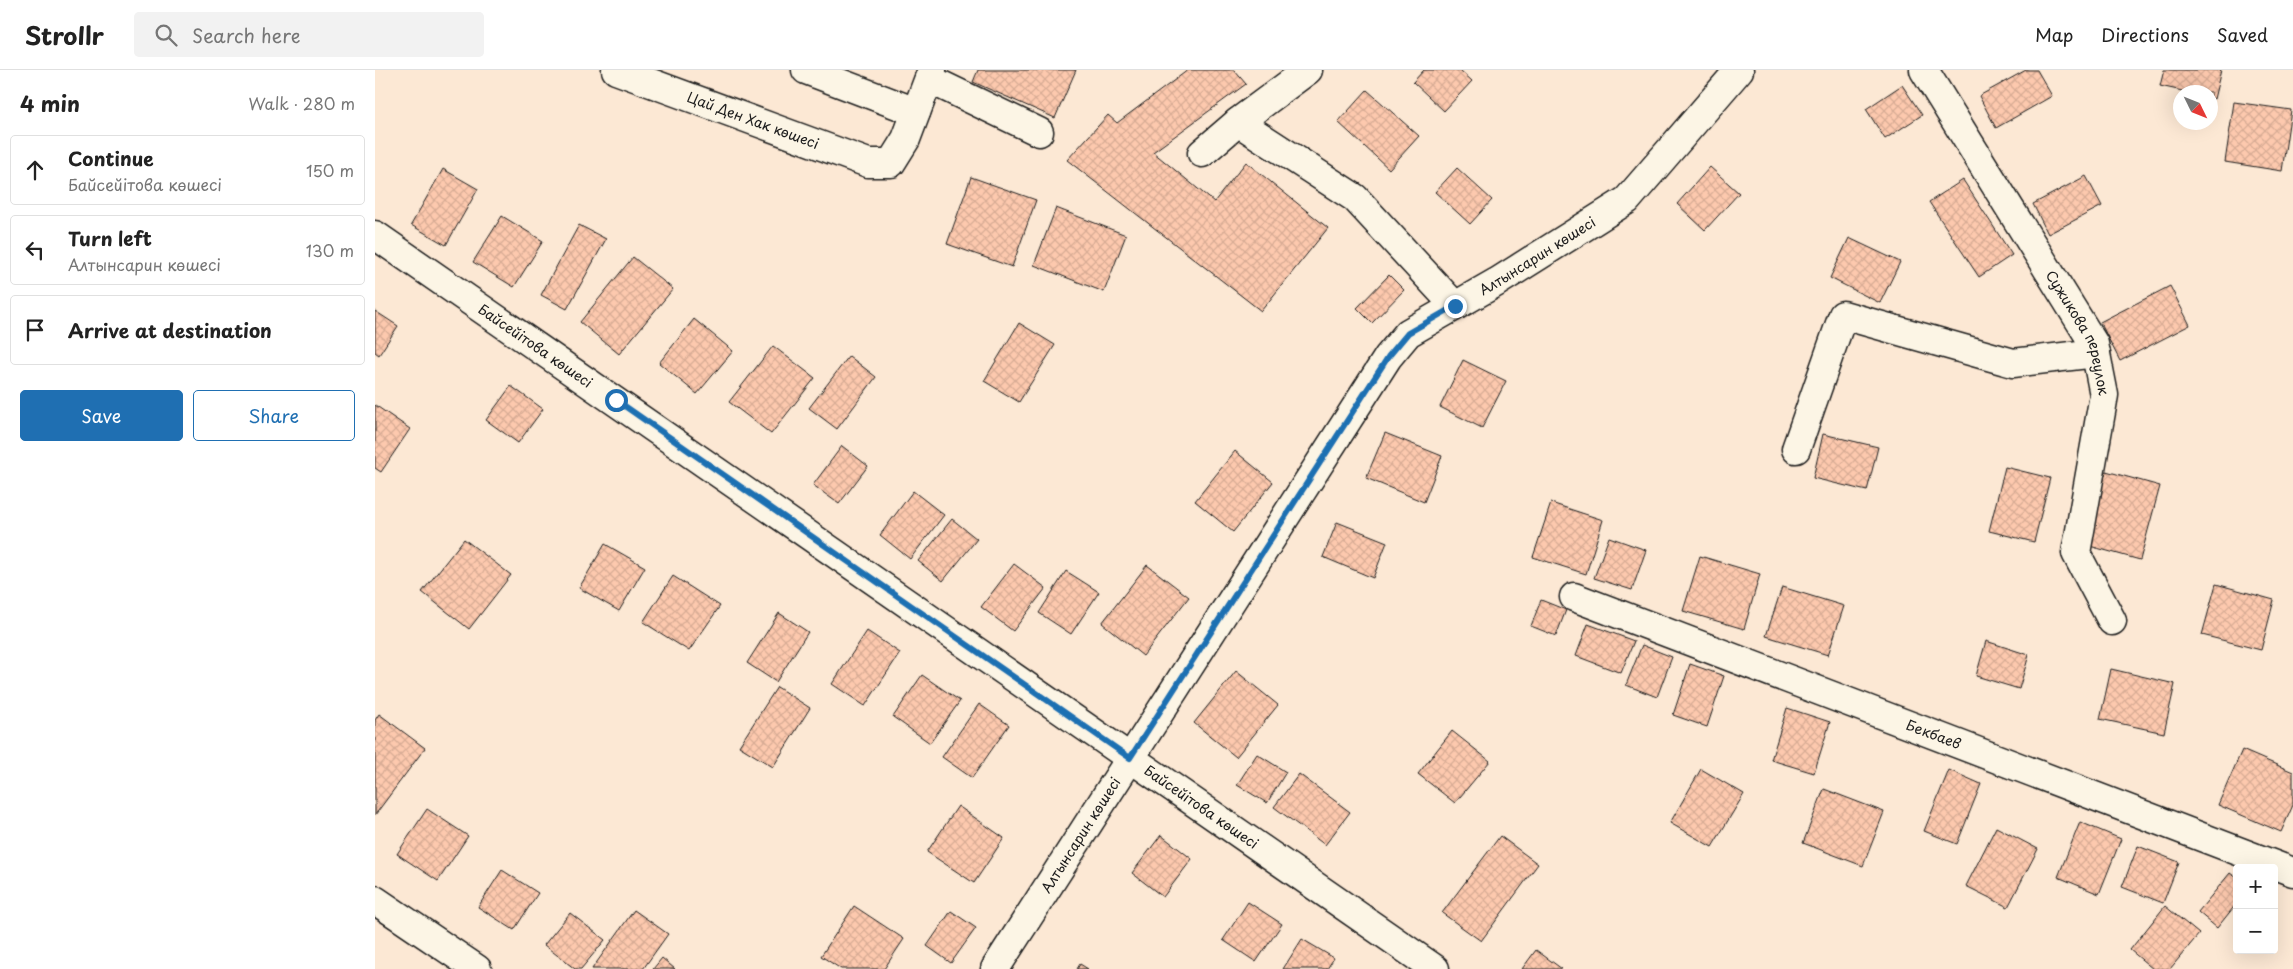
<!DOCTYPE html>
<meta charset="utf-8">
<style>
:root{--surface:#fff;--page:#f2f2f2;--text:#222;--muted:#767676;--line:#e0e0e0;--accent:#1f6fb2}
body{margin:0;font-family:"Playpen Sans",sans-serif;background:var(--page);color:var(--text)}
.controls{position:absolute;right:15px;bottom:15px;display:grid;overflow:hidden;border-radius:5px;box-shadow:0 5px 20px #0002}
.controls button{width:45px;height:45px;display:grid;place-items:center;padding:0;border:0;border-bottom:1px solid var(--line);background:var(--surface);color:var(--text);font:25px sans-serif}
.compass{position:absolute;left:1798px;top:15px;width:45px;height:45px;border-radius:50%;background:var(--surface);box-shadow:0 5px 20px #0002;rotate:133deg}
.stop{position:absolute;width:15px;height:15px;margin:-11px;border:4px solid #1f6fb2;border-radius:50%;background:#fff}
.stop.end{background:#1f6fb2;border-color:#fff;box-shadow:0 1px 5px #0008}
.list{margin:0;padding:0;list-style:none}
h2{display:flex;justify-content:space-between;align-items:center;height:65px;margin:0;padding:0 20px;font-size:21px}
h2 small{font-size:16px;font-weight:400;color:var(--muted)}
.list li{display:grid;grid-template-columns:32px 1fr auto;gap:15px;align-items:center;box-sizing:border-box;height:70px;margin:0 10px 10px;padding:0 10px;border:1px solid var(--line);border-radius:5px}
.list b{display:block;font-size:19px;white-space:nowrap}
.list p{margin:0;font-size:16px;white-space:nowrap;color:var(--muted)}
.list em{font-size:16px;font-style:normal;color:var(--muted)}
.actions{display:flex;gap:10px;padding:15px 20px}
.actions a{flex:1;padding:11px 0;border:1px solid var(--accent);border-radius:5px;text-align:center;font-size:18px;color:var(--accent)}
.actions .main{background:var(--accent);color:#fff}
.icon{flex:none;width:28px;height:28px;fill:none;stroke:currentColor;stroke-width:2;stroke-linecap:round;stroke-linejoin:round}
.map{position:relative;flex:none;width:1918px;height:899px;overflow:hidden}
header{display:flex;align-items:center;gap:30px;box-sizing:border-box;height:70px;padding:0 25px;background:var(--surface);border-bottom:1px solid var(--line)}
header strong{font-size:24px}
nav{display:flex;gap:28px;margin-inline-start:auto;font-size:18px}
.search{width:350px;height:45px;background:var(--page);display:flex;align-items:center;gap:12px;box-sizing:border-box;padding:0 18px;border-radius:5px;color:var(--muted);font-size:19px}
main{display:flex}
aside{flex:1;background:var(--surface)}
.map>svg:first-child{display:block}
.building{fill:url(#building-cross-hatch);stroke:#1c1c1c}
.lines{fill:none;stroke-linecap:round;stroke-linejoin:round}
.minor-casing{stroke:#1c1c1c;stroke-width:31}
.minor{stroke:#fcf5e5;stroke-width:28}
.route{stroke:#1f6fb2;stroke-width:6}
.labels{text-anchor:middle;stroke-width:4.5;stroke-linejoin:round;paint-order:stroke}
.street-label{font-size:14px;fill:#1c1c1c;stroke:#fcf5e5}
</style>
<header>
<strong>Strollr</strong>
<div class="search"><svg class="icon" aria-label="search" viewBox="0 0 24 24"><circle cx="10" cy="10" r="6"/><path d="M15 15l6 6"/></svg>Search here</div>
<nav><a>Map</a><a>Directions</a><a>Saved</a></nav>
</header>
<main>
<aside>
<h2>4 min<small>Walk · 280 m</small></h2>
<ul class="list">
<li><svg class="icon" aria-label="ahead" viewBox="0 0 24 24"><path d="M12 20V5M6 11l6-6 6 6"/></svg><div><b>Continue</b><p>Байсейітова көшесі</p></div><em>150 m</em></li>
<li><svg class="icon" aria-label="left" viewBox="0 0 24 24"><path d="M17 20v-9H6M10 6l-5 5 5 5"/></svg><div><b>Turn left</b><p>Алтынсарин көшесі</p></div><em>130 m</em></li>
<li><svg class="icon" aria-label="arrive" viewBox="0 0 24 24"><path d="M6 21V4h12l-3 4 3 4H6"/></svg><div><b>Arrive at destination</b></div></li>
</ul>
<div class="actions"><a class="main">Save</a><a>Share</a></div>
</aside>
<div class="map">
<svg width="1918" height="899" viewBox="0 0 1918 899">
<defs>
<pattern id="building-cross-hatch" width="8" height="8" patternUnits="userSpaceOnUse" patternTransform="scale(1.25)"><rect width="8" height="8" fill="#fdc9ae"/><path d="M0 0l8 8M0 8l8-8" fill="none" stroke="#d8ac95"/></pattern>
</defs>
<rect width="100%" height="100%" fill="#fce8d4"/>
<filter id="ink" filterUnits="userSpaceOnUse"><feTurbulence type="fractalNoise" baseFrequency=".02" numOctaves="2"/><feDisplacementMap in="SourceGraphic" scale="10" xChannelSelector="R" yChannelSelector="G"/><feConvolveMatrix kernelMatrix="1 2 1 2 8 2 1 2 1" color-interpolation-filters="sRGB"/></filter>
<g filter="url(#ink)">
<!-- building -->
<g class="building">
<path d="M603,0H701L680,48L598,12Z"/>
<path d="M813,0H859L871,14L778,82L839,132L871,92L953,158L886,241L692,90L733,45L742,53Z"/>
<path d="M1049,0H1085L1097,11L1069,41L1038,12Z"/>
<path d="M1651,0H1662L1677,26L1621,58L1604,26Z"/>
<path d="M1789,0H1846L1839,29L1836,28V22H1812L1785,16Z"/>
<path d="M1527,15L1547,45L1510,69L1491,39Z"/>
<path d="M992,20L1044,66L1014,99L963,52Z"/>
<path d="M1859,32L1916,40L1907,101L1850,92Z"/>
<path d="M1335,97L1364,123L1330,160L1302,134Z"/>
<path d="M1082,98L1117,130L1095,154L1060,122Z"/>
<path d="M68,99L103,119L71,175L36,155Z"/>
<path d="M1711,106L1727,136L1673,164L1658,134Z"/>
<path d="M596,107L661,130L637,197L572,174Z"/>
<path d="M1588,110L1637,185L1604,207L1554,132Z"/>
<path d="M681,138L751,165L729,222L659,195Z"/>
<path d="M127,146L168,171L139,217L98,192Z"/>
<path d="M204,155L231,169L192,239L166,225Z"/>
<path d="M1474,168L1525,192L1505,233L1455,208Z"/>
<path d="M258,187L298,219L244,284L205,252Z"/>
<path d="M1014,205L1029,220L997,253L982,238Z"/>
<path d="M1795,216L1815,255L1745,291L1725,252Z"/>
<path d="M0,241L23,256L4,285L0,282Z"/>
<path d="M319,249L358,281L322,324L284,293Z"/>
<path d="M644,253L680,275L644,332L609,311Z"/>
<path d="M398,276L440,308L396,364L354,332Z"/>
<path d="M474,286L501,307L462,359L434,338Z"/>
<path d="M1088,290L1131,311L1107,358L1065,337Z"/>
<path d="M136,316L168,339L143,373L111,350Z"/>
<path d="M0,335L35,359L6,402L0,398Z"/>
<path d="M1010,363L1067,386L1049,432L991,408Z"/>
<path d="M1448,364L1503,377L1492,421L1438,408Z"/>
<path d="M467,376L493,396L464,434L438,415Z"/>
<path d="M860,381L898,412L858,462L820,431Z"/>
<path d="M1630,397L1675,408L1659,472L1614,461Z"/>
<path d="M1731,401L1785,416L1765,490L1711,475Z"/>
<path d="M538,421L569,445L535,489L505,465Z"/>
<path d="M1176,433L1228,450L1211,504L1158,487Z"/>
<path d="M577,449L602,469L568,511L543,491Z"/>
<path d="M962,452L1012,472L998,508L948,487Z"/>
<path d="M1234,467L1271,480L1257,520L1219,508Z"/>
<path d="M89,469L136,505L94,559L47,522Z"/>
<path d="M230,474L270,497L244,541L204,518Z"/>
<path d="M1325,486L1385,504L1369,559L1308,541Z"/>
<path d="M639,494L671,518L638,561L606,537Z"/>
<path d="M772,495L814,527L768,586L727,553Z"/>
<path d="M691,501L724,522L696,564L664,543Z"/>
<path d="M298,506L345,536L314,581L268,552Z"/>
<path d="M1841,514L1899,530L1886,580L1827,565Z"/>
<path d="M1407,517L1469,536L1453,585L1391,566Z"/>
<path d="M1166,530L1191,540L1181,566L1156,556Z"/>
<path d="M404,543L433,562L401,612L372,593Z"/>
<path d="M1213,554L1259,571L1246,603L1201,586Z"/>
<path d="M492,561L525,583L490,636L457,614Z"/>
<path d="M1611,571L1654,585L1644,619L1601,606Z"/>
<path d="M1267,575L1297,587L1282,627L1251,615Z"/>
<path d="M1315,594L1349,606L1332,657L1298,645Z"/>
<path d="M1736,599L1800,614L1789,663L1725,649Z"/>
<path d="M861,601L903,635L861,687L819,653Z"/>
<path d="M547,605L585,631L555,673L518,647Z"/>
<path d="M402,617L435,638L398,697L364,676Z"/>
<path d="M604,634L634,655L597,708L567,687Z"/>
<path d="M1412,638L1455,652L1439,703L1396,690Z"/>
<path d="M4,644L50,678L0,745V650Z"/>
<path d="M1077,661L1115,691L1080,733L1043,704Z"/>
<path d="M1867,680L1918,702V735L1906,762L1843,735Z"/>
<path d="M882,684L911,702L892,733L862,715Z"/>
<path d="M1326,699L1369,724L1337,777L1295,753Z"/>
<path d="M1574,700L1606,714L1582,774L1549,761Z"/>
<path d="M924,704L975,742L950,775L899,737Z"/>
<path d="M1449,719L1509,742L1488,796L1428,773Z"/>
<path d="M583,736L629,768L599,813L552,782Z"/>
<path d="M52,739L93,766L63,811L22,784Z"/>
<path d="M1705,752L1746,769L1724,824L1683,807Z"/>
<path d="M1621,757L1663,779L1633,837L1591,816Z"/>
<path d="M786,765L817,789L788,827L757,803Z"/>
<path d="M1125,766L1163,794L1106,871L1067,843Z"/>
<path d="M1763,776L1804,792L1788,833L1747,817Z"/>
<path d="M127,800L163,823L139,860L103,837Z"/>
<path d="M1855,803L1862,808V833L1842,858L1823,842Z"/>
<path d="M873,832L907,854L881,892L848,870Z"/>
<path d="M479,836L529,869L509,899H466L446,886Z"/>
<path d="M1790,836L1824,864L1795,899H1778L1755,880Z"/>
<path d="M259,840L293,864L268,899H217Z"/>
<path d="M576,841L601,858L576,893L552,876Z"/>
<path d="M195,843L230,870L206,899H200L169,875Z"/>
<path d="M927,869L959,888L952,899H908Z"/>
<path d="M1161,880L1187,899H1147Z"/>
<path d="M287,888L300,899H278Z"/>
<path d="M705,894L713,899H702Z"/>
</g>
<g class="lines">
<defs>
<g id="minor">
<path id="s1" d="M241,0L493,93H516L531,69L557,0"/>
<path d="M431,0L541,42"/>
<path id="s2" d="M1549,0L1719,274L1729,325L1701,483L1737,551"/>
<path d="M554,9L664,62"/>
<path d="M863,52L933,0"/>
<path d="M827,83L863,52L980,128L1080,236"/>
<path id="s3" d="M0,165L1060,899"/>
<path d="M1421,379L1468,245L1638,293L1721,283"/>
<path id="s4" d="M1199,527L1918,802"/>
<path d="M0,830L102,899"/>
<path id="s5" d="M620,899L1013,287L1033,263L1122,212L1252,130L1364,0"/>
</g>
</defs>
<!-- minor casing -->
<use href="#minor" class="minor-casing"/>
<!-- minor -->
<use href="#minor" class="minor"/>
</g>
</g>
<g class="lines" filter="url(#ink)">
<!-- route -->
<path class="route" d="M241,330L755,688L1013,287L1033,263L1080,236"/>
</g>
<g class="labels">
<!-- street labels -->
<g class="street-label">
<text dy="5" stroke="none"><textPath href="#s1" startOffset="146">Цай Ден Хак көшесі</textPath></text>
<text dy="5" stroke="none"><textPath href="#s5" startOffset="909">Алтынсарин көшесі</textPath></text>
<text dy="5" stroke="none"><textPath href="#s2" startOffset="306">Сужикова переулок</textPath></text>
<text dy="5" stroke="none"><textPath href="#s3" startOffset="195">Байсейітова көшесі</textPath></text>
<text dy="5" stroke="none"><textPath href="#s4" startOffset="385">Бекбаев</textPath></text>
<text dy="5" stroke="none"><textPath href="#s3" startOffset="1005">Байсейітова көшесі</textPath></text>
<text dy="5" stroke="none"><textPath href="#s5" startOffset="159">Алтынсарин көшесі</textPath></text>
</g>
</g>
</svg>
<div class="controls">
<button>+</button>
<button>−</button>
</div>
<svg class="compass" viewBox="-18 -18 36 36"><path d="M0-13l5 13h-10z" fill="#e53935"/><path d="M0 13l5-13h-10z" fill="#767676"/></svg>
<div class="stop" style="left:241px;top:330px"></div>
<div class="stop end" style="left:1080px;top:236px"></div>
</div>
</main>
